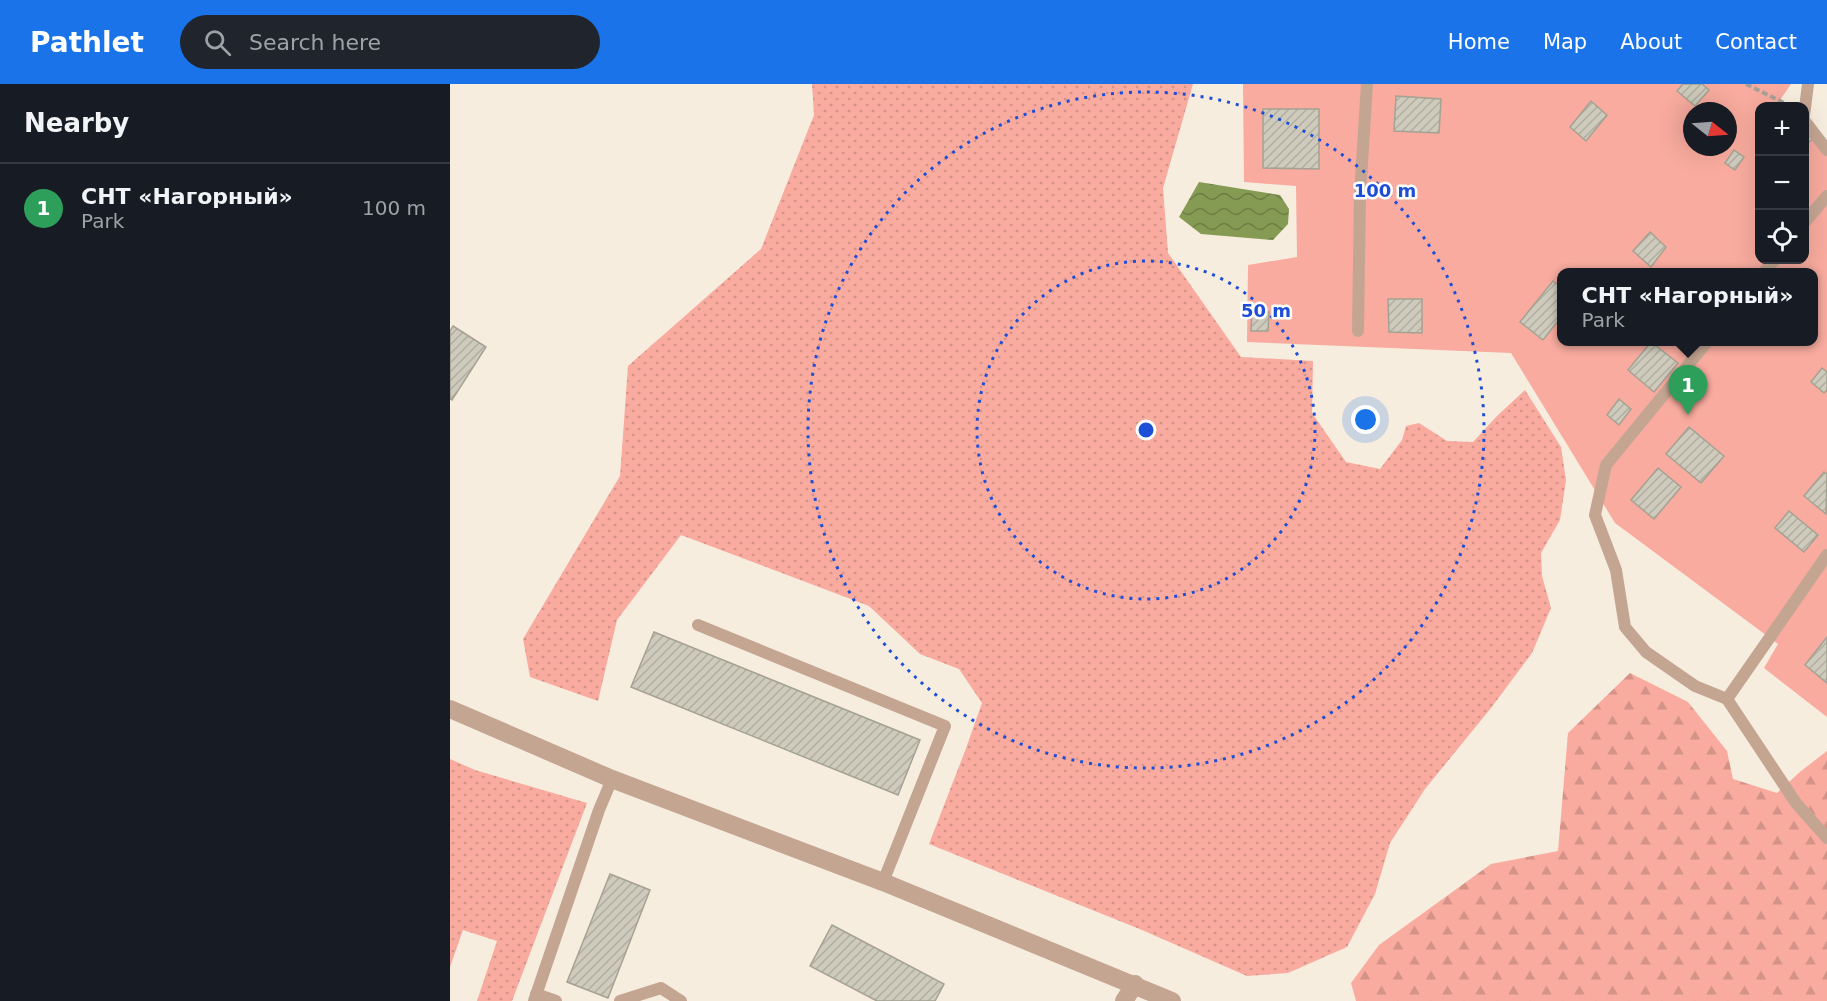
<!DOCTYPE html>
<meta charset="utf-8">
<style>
:root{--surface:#171b24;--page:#20242c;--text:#f1f3f6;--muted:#9ea1a6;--line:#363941;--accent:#1a73e8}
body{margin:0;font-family:"DejaVu Sans",sans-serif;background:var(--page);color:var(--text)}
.controls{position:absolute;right:18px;top:18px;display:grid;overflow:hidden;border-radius:12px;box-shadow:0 6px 24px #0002}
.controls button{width:54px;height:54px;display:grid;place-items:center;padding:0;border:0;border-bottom:2px solid var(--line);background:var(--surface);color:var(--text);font:30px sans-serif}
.compass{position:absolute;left:1233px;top:18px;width:54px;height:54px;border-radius:50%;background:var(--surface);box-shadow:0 6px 24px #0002;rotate:107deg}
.you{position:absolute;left:916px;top:336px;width:21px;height:21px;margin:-15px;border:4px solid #fff;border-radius:50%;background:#1a73e8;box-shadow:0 0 0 9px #1a73e833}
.badge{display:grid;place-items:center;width:39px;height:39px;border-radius:50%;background:var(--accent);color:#fff;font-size:20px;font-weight:700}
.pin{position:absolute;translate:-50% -50px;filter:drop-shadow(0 2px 3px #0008)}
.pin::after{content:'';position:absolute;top:32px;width:21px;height:18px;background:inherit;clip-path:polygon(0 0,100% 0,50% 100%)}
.popup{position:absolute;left:1107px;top:184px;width:261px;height:78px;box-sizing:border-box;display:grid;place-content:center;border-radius:12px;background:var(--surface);filter:drop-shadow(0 2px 4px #0005);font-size:20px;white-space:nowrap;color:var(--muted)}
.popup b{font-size:22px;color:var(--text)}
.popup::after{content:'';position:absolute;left:50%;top:100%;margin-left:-12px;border:12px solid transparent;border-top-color:var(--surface)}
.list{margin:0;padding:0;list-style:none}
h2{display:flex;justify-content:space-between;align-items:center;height:78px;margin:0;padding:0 24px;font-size:26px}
h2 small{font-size:20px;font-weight:400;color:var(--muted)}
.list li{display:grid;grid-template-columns:39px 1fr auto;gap:18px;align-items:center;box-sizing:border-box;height:90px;padding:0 24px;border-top:2px solid var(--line)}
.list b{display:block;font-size:22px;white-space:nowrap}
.list p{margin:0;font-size:20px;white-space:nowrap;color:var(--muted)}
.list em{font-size:20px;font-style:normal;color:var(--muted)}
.icon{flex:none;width:33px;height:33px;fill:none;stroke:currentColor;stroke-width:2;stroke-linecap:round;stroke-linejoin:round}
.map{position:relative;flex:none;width:1377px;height:917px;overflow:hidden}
header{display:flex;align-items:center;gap:36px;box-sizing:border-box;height:84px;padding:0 30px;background:var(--accent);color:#fff}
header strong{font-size:28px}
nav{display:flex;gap:33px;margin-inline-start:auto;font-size:21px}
.search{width:420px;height:54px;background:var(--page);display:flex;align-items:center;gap:15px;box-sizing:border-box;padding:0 21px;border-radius:33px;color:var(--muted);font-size:22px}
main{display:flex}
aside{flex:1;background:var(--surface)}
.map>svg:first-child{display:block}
.grass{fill:url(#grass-dots)}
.forest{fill:url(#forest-firs)}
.garden{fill:#f8ab9e;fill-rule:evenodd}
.water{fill:url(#water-waves)}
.building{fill:url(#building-hatch);stroke:#a4a293;stroke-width:1.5}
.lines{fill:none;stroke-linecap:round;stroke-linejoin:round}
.path{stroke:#a8a096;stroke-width:4;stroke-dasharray:6 3;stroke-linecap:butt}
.lane{stroke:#c4a592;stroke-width:12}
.street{stroke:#c4a592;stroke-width:18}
.ring{fill:none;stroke:#1d4ed8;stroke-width:3;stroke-dasharray:3 6}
.centre{fill:#1d4ed8;stroke:#fff;stroke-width:3}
.ring-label{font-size:18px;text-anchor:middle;font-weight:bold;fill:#1d4ed8;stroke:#fff;stroke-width:5;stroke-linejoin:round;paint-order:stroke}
</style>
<header>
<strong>Pathlet</strong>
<div class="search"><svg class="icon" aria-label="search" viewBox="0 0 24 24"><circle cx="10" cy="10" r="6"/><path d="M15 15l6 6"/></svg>Search here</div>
<nav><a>Home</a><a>Map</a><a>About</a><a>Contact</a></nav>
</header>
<main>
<aside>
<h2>Nearby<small></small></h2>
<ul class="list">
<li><span class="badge" style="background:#2e9e5b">1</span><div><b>СНТ «Нагорный»</b><p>Park</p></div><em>100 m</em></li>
</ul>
</aside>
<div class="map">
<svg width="1377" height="917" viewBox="0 0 1377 917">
<defs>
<pattern id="grass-dots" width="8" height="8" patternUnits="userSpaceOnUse" patternTransform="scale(1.5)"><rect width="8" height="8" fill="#f8ab9e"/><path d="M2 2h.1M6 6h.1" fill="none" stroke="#d59388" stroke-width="1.8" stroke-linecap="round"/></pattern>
<pattern id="forest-firs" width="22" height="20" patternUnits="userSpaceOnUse" patternTransform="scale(1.5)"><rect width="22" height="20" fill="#f8ab9e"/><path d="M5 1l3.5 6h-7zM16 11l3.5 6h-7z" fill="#d59388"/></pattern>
<pattern id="water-waves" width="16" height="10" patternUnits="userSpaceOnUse" patternTransform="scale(1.5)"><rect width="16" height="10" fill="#859a52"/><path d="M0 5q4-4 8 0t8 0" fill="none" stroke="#6d7e44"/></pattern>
<pattern id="building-hatch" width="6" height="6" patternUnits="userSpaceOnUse" patternTransform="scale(1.5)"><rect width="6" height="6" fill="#cecbbc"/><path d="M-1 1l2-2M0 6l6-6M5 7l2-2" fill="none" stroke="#b1aea1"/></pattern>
</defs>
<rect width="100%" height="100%" fill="#f7eddf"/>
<!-- grass -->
<g class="grass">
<path d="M362,0H743L713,104L718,169L791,273L863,277L862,329L896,378L930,385L952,356L956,342L969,339L997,357L1023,358L1047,332L1075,306L1111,363L1116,396L1110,436L1091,469L1092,492L1101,524L1082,569L1041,624L975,705L940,759L925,810L897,863L838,889L797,892L692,846L479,760L515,667L532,619L509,585L470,570L419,522L231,451L167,536L148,617L80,593L73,555L170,392L178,282L311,165L364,31Z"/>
<path d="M0,675L25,686L137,719L62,917H27L47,857L13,846L0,883Z"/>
</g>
<!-- forest -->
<path class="forest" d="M1180,589L1238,618L1277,667L1283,695L1327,709L1351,687L1377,667V917H906L901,899L929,861L1041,780L1108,767L1118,649Z"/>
<!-- garden -->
<path class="garden" d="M793,0H1341L1330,16L1337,22H1310V176H1354L1355,37L1377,57V633L1314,584L1328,560L1165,439L1061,269L797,258L798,181L847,173L846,102L794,98ZM1242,27H1278V63H1242ZM1112,188H1364V258H1112Z"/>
<!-- water -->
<path class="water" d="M749,98L830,111L839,125L838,140L823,156L751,150L729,133Z"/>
<!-- building -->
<g class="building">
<path d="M1233,0H1252L1259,6L1245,22L1227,7Z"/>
<path d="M946,12L991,15L989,49L944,47Z"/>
<path d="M1141,17L1157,31L1136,57L1120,43Z"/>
<path d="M813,25H869V85L813,84Z"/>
<path d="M1354,46L1363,54L1354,63Z"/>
<path d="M1284,66L1294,73L1285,86L1275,79Z"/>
<path d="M1200,148L1216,163L1201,183L1183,167Z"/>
<path d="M1103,197L1112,204V232L1093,256L1070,238Z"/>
<path d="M938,215H972V249L939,248Z"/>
<path d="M802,227L819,228L818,247H801Z"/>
<path d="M3,242L36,263L2,316L0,315V247Z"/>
<path d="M1201,258L1228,279L1204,308L1178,286Z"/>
<path d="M1372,284L1377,288V306L1374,309L1361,298Z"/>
<path d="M1169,315L1181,325L1169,341L1157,331Z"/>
<path d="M1239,343L1274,372L1251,399L1216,370Z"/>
<path d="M1208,384L1231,403L1204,435L1181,416Z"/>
<path d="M1374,388L1377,390L1376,430L1354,412Z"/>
<path d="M1339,427L1368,451L1354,468L1325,444Z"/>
<path d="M204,548L470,656L448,711L181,603Z"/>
<path d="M1377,553V599L1355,581Z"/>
<path d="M160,790L200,806L158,914L117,898Z"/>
<path d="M382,841L494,900L485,917H427L360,882Z"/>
</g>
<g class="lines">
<!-- path -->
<path class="path" d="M1296,0L1338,21"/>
<!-- lane -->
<g class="lane">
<path d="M1354,32L1358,0"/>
<path d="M1354,36L1377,66"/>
<path d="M1354,139L1377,112"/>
<path d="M1314,188L1325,176"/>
<path d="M908,247L910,111L917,0"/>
<path d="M1257,258L1156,381L1145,431L1166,486L1175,543L1196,568L1245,602L1277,615L1346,719L1377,754"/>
<path d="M248,541L495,642L433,798"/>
<path d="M1277,615L1377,471"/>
<path d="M86,910L106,917"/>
<path d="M84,917L149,726L162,695"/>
<path d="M170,917L211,904L231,917"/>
</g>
<!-- street -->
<g class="street">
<path d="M0,625L162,695L433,798L722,917"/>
<path d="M674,917L685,900"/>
</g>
</g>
<!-- distance rings -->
<g class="ring">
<circle cx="696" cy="346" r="169"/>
<circle cx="696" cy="346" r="338"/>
</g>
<circle cx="696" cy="346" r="9" class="centre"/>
<g class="ring-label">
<text x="935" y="113">100 m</text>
<text x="816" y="233">50 m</text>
</g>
</svg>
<div class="controls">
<button>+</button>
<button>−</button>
<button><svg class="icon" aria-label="locate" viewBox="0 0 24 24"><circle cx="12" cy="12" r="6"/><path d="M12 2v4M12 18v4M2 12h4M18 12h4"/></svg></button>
</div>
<svg class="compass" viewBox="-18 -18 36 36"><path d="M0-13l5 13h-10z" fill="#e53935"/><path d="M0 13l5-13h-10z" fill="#9ea1a6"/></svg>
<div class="you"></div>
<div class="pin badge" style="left:1238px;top:331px;background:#2e9e5b">1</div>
<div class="popup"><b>СНТ «Нагорный»</b>Park</div>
</div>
</main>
